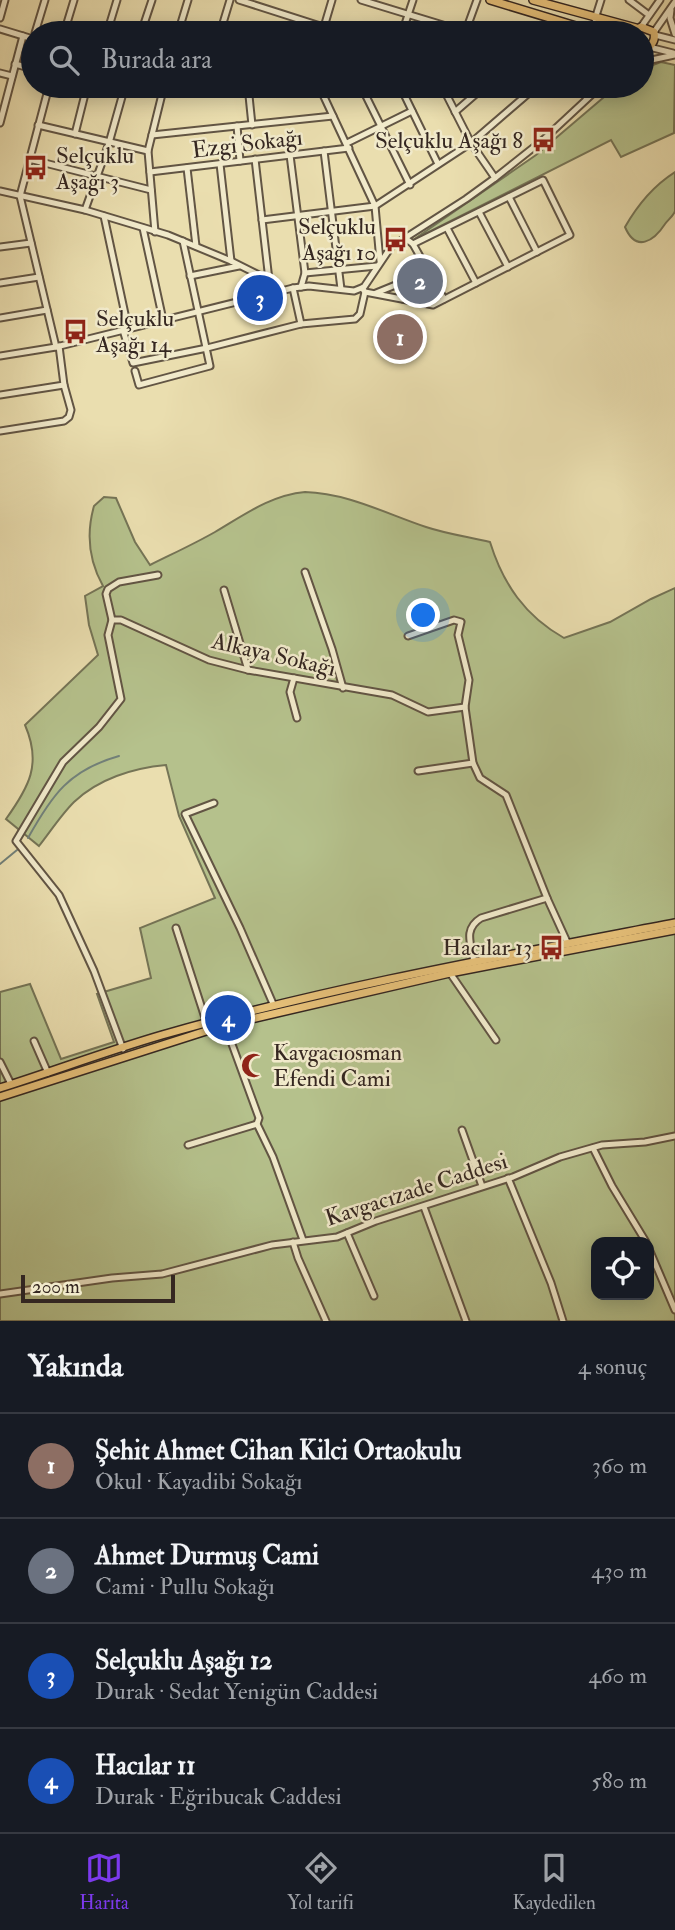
<!DOCTYPE html>
<html lang="tr">
<meta charset="utf-8">
<style>
:root{--surface:#171b24;--page:#20242c;--text:#f1f3f6;--muted:#9ea1a6;--line:#363941;--accent:#7c3aed}
body{margin:0;font-family:"IM FELL Double Pica",serif;background:var(--page);color:var(--text)}
.controls{position:absolute;right:21px;bottom:21px;display:grid;overflow:hidden;border-radius:14px;box-shadow:0 4px 18px #0003}
.controls button{width:63px;height:63px;display:grid;place-items:center;padding:0;border:0;border-bottom:2px solid var(--line);background:var(--surface);color:var(--text);font:35px sans-serif}
.scale{position:absolute;left:21px;bottom:18px;width:154px;box-sizing:border-box;padding-left:7px;border:4px solid #352721;border-top:0;font-size:19px;line-height:24px;white-space:nowrap;color:#352721;-webkit-text-stroke:5px #f1eacb;paint-order:stroke}
.you{position:absolute;left:424px;top:616px;width:24px;height:24px;margin:-18px;border:5px solid #fff;border-radius:50%;background:#1a73e8;box-shadow:0 0 0 10px #1a73e833}
.badge{display:grid;place-items:center;width:46px;height:46px;border-radius:50%;background:var(--accent);color:#fff;font-size:23px;font-weight:700}
.pin{position:absolute;translate:-50% -50%;border:4px solid #fff;box-shadow:0 2px 7px #0006}
.list{margin:0;padding:0;list-style:none}
h2{display:flex;justify-content:space-between;align-items:center;height:91px;margin:0;padding:0 28px;font-size:30px}
h2 small{font-size:23px;font-weight:400;color:var(--muted)}
.list li{display:grid;grid-template-columns:46px 1fr auto;gap:21px;align-items:center;box-sizing:border-box;height:105px;padding:0 28px;border-top:2px solid var(--line)}
.list b{display:block;font-size:26px;white-space:nowrap}
.list p{margin:0;font-size:23px;white-space:nowrap;color:var(--muted)}
.list em{font-size:23px;font-style:normal;color:var(--muted)}
.icon{flex:none;width:38px;height:38px;fill:none;stroke:currentColor;stroke-width:2;stroke-linecap:round;stroke-linejoin:round}
.map{position:relative;flex:none;width:675px;height:1321px;overflow:hidden}
.search{position:absolute;background:var(--surface);box-shadow:0 4px 18px #0003;left:21px;right:21px;top:21px;height:77px;display:flex;align-items:center;gap:18px;box-sizing:border-box;padding:0 24px;border-radius:38px;color:var(--muted);font-size:26px}
.sheet{height:511px;background:var(--surface)}
nav{display:flex;justify-content:space-around;align-items:center;box-sizing:border-box;height:98px;border-top:2px solid var(--line);background:var(--surface);font-size:19px;color:var(--muted)}
nav a{display:grid;justify-items:center;gap:4px}
nav .on{color:var(--accent)}
.map>svg:first-child{display:block}
.green{fill:#b5c18c;stroke:#757456;stroke-width:2;fill-rule:evenodd}
.lines{fill:none;stroke-linecap:round;stroke-linejoin:round}
.stream{stroke:#728079;stroke-width:2}
.minor-casing{stroke:#625544;stroke-width:9}
.major-casing{stroke:#352721;stroke-width:10}
.minor{stroke:#f1eacb;stroke-width:5}
.major{stroke:#e5bf78;stroke-width:7}
.labels{text-anchor:middle;stroke-width:5;stroke-linejoin:round;paint-order:stroke}
.poi-label{font-size:23px;fill:#352721;stroke:#f1eacb;text-anchor:end}
.street-label{font-size:23px;fill:#352721;stroke:#f1eacb}
</style>
<div class="map">
<svg width="675" height="1321" viewBox="0 0 675 1321">
<rect width="100%" height="100%" fill="#eadeaf"/>
<filter id="stains"><feTurbulence type="fractalNoise" baseFrequency=".00286" numOctaves="4"/><feColorMatrix values="0 0 0 0 .2 0 0 0 0 .09 0 0 0 0 .02 0 0 0 .5 -.17"/></filter>
<radialGradient id="worn" r=".72"><stop offset=".6" stop-color="#630" stop-opacity="0"/><stop offset="1" stop-color="#630" stop-opacity=".3"/></radialGradient>
<!-- green -->
<g class="green">
<path d="M661,62L675,65L674,133L621,157L611,140L413,240L536,155L617,86H642V69Z"/>
<path d="M675,172C675,183 675,200 675,211C674,215 668,220 665,224C654,241 636,253 625,227C638,204 653,186 675,172Z"/>
<path d="M305,492C347,493 387,514 426,527C447,534 469,537 490,542C503,584 525,616 564,638L610,622L651,599L675,588V1321H0V992L30,984L61,1059L114,1042L97,994L151,978L140,928L215,898L179,816L166,765C133,768 98,779 74,802C61,815 50,832 39,846L6,819C29,787 42,764 25,725L98,655L89,625L85,596L103,586C89,561 86,534 94,506L104,497L116,498L135,542L150,565C172,554 194,544 215,532C244,515 271,495 305,492ZM596,1242H649V1295H596Z"/>
</g>
<g class="lines">
<!-- stream -->
<g class="stream">
<path d="M28,838C52,795 69,770 119,756"/>
<path d="M0,864L17,850"/>
</g>
<defs>
<g id="minor">
<path d="M239,0L342,33"/>
<path d="M361,0L469,33"/>
<path d="M629,0L649,15"/>
<path d="M671,10L670,18L675,34"/>
<path d="M0,18L5,0"/>
<path d="M595,19L601,0"/>
<path d="M324,27L332,0"/>
<path d="M641,27L660,0"/>
<path d="M0,29L33,39"/>
<path d="M654,32L675,2"/>
<path d="M35,33L45,0"/>
<path d="M64,33L74,0"/>
<path d="M107,33L117,0"/>
<path d="M141,33L152,0"/>
<path d="M178,33L188,0"/>
<path d="M220,33L230,0"/>
<path d="M268,33L321,27"/>
<path d="M402,33L413,0"/>
<path d="M465,33L477,0"/>
<path d="M655,35L675,40"/>
<path d="M649,47L673,53"/>
<path d="M642,62L675,55"/>
<path d="M15,64L33,69"/>
<path d="M0,73L12,76"/>
<path d="M49,86L20,196L56,347"/>
<path d="M248,86L252,125"/>
<path d="M319,86L375,206L380,261"/>
<path d="M361,86L410,185"/>
<path d="M400,86L438,164"/>
<path d="M442,86L471,143L495,178"/>
<path d="M249,90L292,86"/>
<path d="M586,97L593,86"/>
<path d="M455,112L485,86"/>
<path d="M0,123L23,36"/>
<path d="M38,125L148,151"/>
<path d="M237,126L240,161"/>
<path d="M75,134L87,86"/>
<path d="M152,135L333,116"/>
<path d="M347,143L412,111"/>
<path d="M324,151L341,289"/>
<path d="M290,155L305,273L301,287"/>
<path d="M29,159L151,190"/>
<path d="M255,159L269,280"/>
<path d="M220,164L231,261"/>
<path d="M187,168L196,246"/>
<path d="M150,172L349,148"/>
<path d="M0,191L85,210L168,235L231,261L269,280L276,293"/>
<path d="M509,197L537,252"/>
<path d="M85,210L109,143L125,86"/>
<path d="M479,212L508,267"/>
<path d="M104,216L128,328"/>
<path d="M262,220L375,206L471,143L537,86"/>
<path d="M143,228L163,320"/>
<path d="M447,228L476,283"/>
<path d="M155,232L148,151L164,86"/>
<path d="M413,244L444,299"/>
<path d="M0,247L31,243"/>
<path d="M305,273L377,266"/>
<path d="M190,276L239,266"/>
<path d="M0,283L39,277"/>
<path d="M293,288L301,324"/>
<path d="M362,288L365,292L433,305L570,235L543,180L413,244L405,238"/>
<path d="M376,293L403,282V299"/>
<path d="M0,318L47,310"/>
<path d="M123,330L133,363L207,348L301,324L355,319L360,314L365,292"/>
<path d="M0,356L56,347L293,288L309,286L354,291L364,287L391,247L466,199L495,178L543,140L601,86"/>
<path d="M135,371L139,385L210,366L183,241"/>
<path d="M0,395L64,385"/>
<path d="M0,431L64,421L69,417L71,410L64,385L59,346"/>
<path d="M305,572L332,649L343,688"/>
<path d="M224,590L248,670"/>
<path d="M112,620L106,594L108,589L119,582L158,575"/>
<path d="M408,636L454,620L461,622L458,635L469,680L465,707L473,763L480,778L506,795L547,898L481,918C463,929 471,944 474,962"/>
<path d="M294,678L290,692L297,718"/>
<path d="M418,771L473,763"/>
<path d="M214,803L185,814L240,928L274,1006"/>
<path d="M547,898L568,944"/>
<path d="M176,928L207,1024"/>
<path d="M450,973L496,1040"/>
<path d="M225,1025L259,1118L257,1124"/>
<path d="M34,1041L48,1073"/>
<path d="M123,1049L94,971L59,895L16,841L63,762L99,727L121,699L108,635L112,620H121L209,660L248,670L392,695L428,712L465,707"/>
<path d="M0,1062L11,1084"/>
<path d="M462,1130L482,1186"/>
<path d="M188,1145L257,1124L273,1157L303,1240"/>
<path d="M593,1148L612,1186L646,1242"/>
<path d="M508,1178L551,1283L563,1321"/>
<path d="M424,1207L466,1321"/>
<path d="M347,1233L374,1296"/>
<path d="M293,1242L298,1258L326,1321"/>
<path d="M649,1249L675,1310"/>
<path d="M0,1294L112,1278L162,1274L272,1245L337,1237L376,1221L513,1177L560,1157L602,1145L645,1142L675,1136"/>
</g>
<g id="major">
<path d="M490,0L599,33"/>
<path d="M533,0L636,28"/>
<path d="M631,33L641,27L654,32C656,41 651,48 642,49"/>
<path d="M0,1088C54,1071 107,1051 162,1035C330,987 503,956 675,923"/>
<path d="M0,1097L225,1025L450,973L675,930"/>
</g>
</defs>
<!-- minor casing -->
<use href="#minor" class="minor-casing"/>
<!-- major casing -->
<use href="#major" class="major-casing"/>
<!-- minor -->
<use href="#minor" class="minor"/>
<!-- major -->
<use href="#major" class="major"/>
</g>
<!-- icons -->
<defs>
<symbol id="bus-bare" viewBox="-9 -9 18 18"><path d="M-5-6H5V4H4V6H2V4H-2V6H-4V4H-5ZM-3.5-4V0h7V-4ZM-3.5 1.2v1.5H-2V1.2ZM2 1.2v1.5H3.5V1.2Z" fill="#8f2418" stroke="#f1eacb" stroke-width="2.5" paint-order="stroke"/></symbol>
<symbol id="mosque-bare" viewBox="-9 -9 18 18"><path d="M3.5-4.9A6 6 0 1 0 3.5 4.9A5 5 0 1 1 3.5-4.9Z" fill="#8f2418" stroke="#f1eacb" stroke-width="2.5" paint-order="stroke"/></symbol>
</defs>
<g fill-rule="evenodd">
<use href="#bus-bare" x="526" y="122" width="35" height="35"/>
<use href="#bus-bare" x="18" y="150" width="35" height="35"/>
<use href="#bus-bare" x="378" y="222" width="35" height="35"/>
<use href="#bus-bare" x="58" y="314" width="35" height="35"/>
<use href="#bus-bare" x="534" y="930" width="35" height="35"/>
<use href="#mosque-bare" x="236" y="1048" width="35" height="35"/>
</g>
<g class="labels">
<!-- poi labels -->
<g class="poi-label">
<text x="523" y="148">Selçuklu Aşağı 8</text>
<text x="56" y="163" text-anchor="start">Selçuklu<tspan x="56" dy="26">Aşağı 3</tspan></text>
<text x="376" y="234">Selçuklu<tspan x="376" dy="26">Aşağı 10</tspan></text>
<text x="96" y="326" text-anchor="start">Selçuklu<tspan x="96" dy="26">Aşağı 14</tspan></text>
<text x="532" y="955">Hacılar 13</text>
<text x="273" y="1060" text-anchor="start">Kavgacıosman<tspan x="273" dy="26">Efendi Cami</tspan></text>
</g>
<!-- street labels -->
<g class="street-label">
<text transform="translate(247 143) rotate(-7)" y="8">Ezgi Sokağı</text>
<text transform="translate(274 654) rotate(13)" y="8">Alkaya Sokağı</text>
<text transform="translate(416 1189) rotate(-18)" y="8">Kavgacızade Caddesi</text>
</g>
</g>
<rect width="100%" height="100%" filter="url(#stains)"/>
<rect width="100%" height="100%" fill="url(#worn)"/>
</svg>
<div class="controls">
<button><svg class="icon" aria-label="locate" viewBox="0 0 24 24"><circle cx="12" cy="12" r="6"/><path d="M12 2v4M12 18v4M2 12h4M18 12h4"/></svg></button>
</div>
<div class="scale">200 m</div>
<div class="you"></div>
<div class="pin badge" style="left:400px;top:337px;background:#8d6e63">1</div>
<div class="pin badge" style="left:420px;top:281px;background:#6b7280">2</div>
<div class="pin badge" style="left:260px;top:298px;background:#1a4fb4">3</div>
<div class="pin badge" style="left:228px;top:1018px;background:#1a4fb4">4</div>
<div class="search"><svg class="icon" aria-label="search" viewBox="0 0 24 24"><circle cx="10" cy="10" r="6"/><path d="M15 15l6 6"/></svg>Burada ara</div>
</div>
<section class="sheet">
<h2>Yakında<small>4 sonuç</small></h2>
<ul class="list">
<li><span class="badge" style="background:#8d6e63">1</span><div><b>Şehit Ahmet Cihan Kilci Ortaokulu</b><p>Okul · Kayadibi Sokağı</p></div><em>360 m</em></li>
<li><span class="badge" style="background:#6b7280">2</span><div><b>Ahmet Durmuş Cami</b><p>Cami · Pullu Sokağı</p></div><em>430 m</em></li>
<li><span class="badge" style="background:#1a4fb4">3</span><div><b>Selçuklu Aşağı 12</b><p>Durak · Sedat Yenigün Caddesi</p></div><em>460 m</em></li>
<li><span class="badge" style="background:#1a4fb4">4</span><div><b>Hacılar 11</b><p>Durak · Eğribucak Caddesi</p></div><em>580 m</em></li>
</ul>
</section>
<nav>
<a class="on"><svg class="icon" aria-label="map" viewBox="0 0 24 24"><path d="M3 6l6-2 6 2 6-2v14l-6 2-6-2-6 2zM9 4v14M15 6v14"/></svg>Harita</a>
<a><svg class="icon" aria-label="directions" viewBox="0 0 24 24"><path d="M12 3l9 9-9 9-9-9zM9 14v-3h6M13 9l2 2-2 2"/></svg>Yol tarifi</a>
<a><svg class="icon" aria-label="saved" viewBox="0 0 24 24"><path d="M7 4h10v16l-5-4-5 4z"/></svg>Kaydedilen</a>
</nav>
